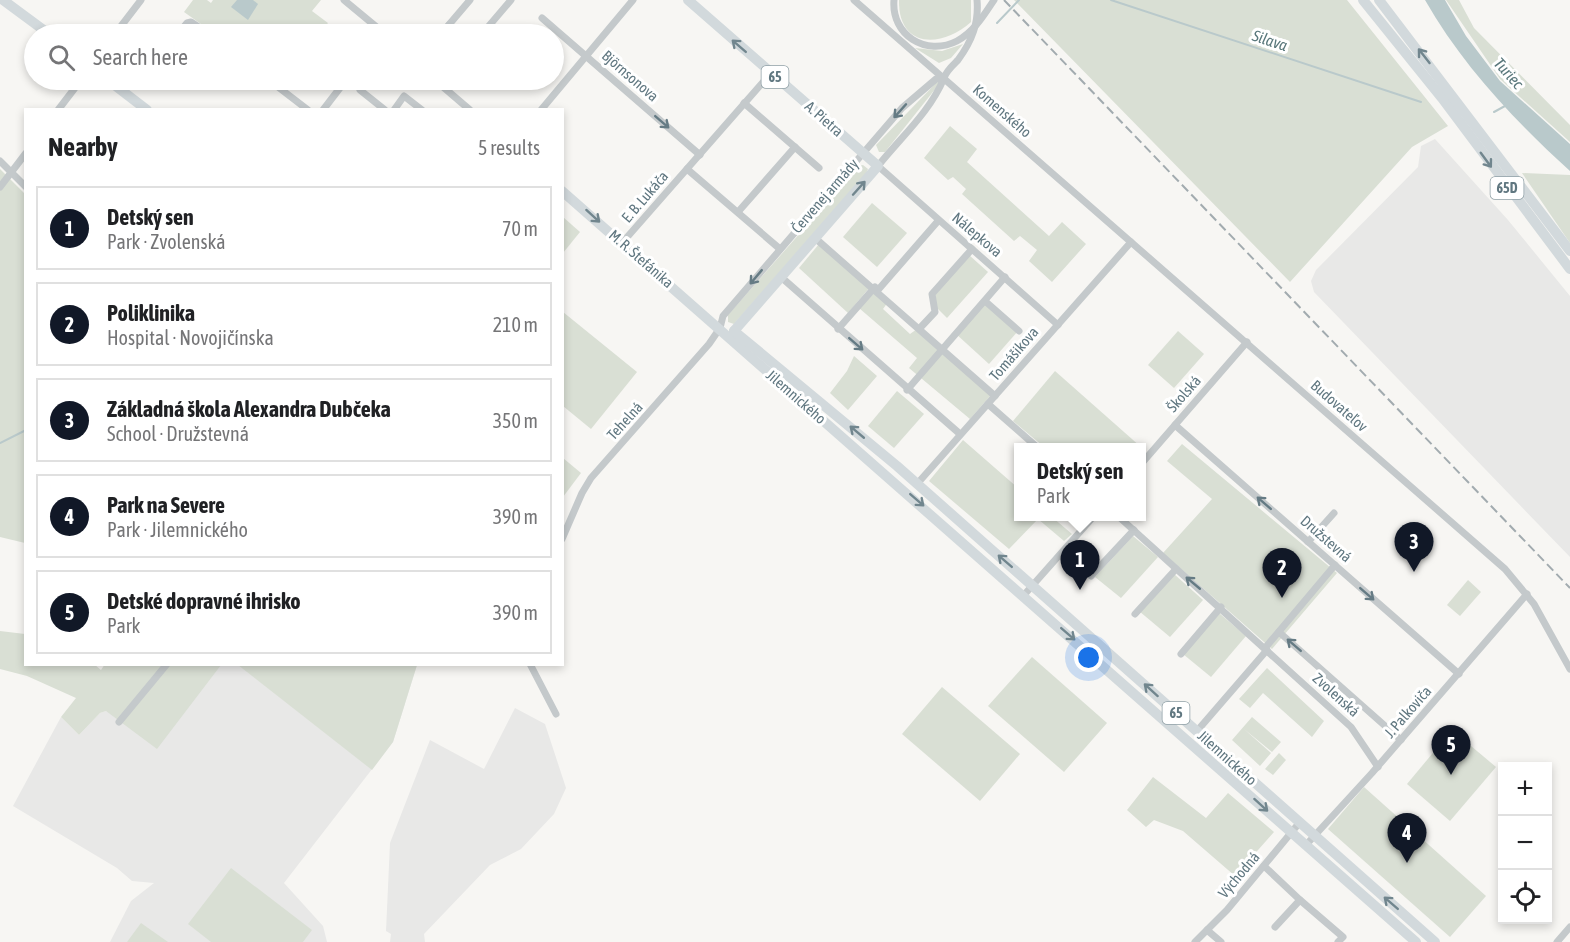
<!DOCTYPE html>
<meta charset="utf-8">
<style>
:root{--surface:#fff;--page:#f2f2f2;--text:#202124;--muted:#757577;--line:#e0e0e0;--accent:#111827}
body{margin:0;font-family:"Asap Condensed",sans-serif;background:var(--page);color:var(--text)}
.controls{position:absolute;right:18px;bottom:18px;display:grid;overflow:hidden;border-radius:0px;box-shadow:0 3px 9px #0003}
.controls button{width:54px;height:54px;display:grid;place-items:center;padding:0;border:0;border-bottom:2px solid var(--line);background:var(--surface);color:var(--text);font:30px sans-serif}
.you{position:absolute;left:1089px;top:658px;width:21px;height:21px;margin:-15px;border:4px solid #fff;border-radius:50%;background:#1a73e8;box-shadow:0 0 0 9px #1a73e833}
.badge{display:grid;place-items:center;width:39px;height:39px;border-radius:50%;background:var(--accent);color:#fff;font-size:20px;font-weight:700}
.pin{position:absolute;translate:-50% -50px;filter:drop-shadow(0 2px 3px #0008)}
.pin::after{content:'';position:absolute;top:32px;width:21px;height:18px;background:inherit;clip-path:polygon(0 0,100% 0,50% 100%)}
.popup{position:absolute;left:1014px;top:443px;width:132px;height:78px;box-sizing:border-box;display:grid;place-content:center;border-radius:0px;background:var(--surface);filter:drop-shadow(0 2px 4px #0005);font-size:20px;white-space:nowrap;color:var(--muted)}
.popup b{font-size:22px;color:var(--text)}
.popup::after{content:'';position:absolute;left:50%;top:100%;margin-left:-12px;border:12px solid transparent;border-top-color:var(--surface)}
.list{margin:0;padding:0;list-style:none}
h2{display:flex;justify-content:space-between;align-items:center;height:78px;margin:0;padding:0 24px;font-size:26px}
h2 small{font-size:20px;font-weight:400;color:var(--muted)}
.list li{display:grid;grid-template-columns:39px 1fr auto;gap:18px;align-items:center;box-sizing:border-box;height:84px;margin:0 12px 12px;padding:0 12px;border:2px solid var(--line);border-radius:0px}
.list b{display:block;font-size:22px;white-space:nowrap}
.list p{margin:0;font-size:20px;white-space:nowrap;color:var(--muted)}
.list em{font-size:20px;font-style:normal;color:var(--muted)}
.icon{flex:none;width:33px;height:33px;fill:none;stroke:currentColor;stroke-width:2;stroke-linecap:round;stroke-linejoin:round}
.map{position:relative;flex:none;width:1570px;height:942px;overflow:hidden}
.search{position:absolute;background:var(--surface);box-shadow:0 3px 9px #0003;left:24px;top:24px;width:540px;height:66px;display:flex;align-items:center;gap:15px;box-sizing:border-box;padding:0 21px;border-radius:33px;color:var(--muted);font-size:22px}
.panel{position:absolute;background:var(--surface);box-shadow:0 3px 9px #0003;left:24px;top:108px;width:540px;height:558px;border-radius:0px}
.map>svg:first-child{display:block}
.built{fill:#e8e8e7}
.green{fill:#d9dfd4}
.water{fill:#b9c9cb}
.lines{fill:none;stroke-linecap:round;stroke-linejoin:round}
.stream{stroke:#b9c9cb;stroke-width:2}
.street{stroke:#c4c9cb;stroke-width:7}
.primary{stroke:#d2d9dc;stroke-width:10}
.rail{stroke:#a2abaf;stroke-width:2;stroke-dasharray:9 4.5;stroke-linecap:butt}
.oneway{stroke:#71868e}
.oneway2{stroke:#657b84}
.labels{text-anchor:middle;stroke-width:6;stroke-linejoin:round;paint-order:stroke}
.shield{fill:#fff;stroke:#90a0a6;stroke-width:1.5}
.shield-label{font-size:14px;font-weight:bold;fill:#607780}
.street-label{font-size:15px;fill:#607780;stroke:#fff}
.water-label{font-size:16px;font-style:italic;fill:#5a787c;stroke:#fff}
</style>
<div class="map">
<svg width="1570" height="942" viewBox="0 0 1570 942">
<rect width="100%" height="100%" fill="#f7f6f3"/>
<!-- built -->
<g class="built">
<path d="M1435,139L1508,220L1570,296V557L1314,292L1311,281L1316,270L1418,167L1421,146Z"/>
<path d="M179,665H417L393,742L284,883L323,926L327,942H110L131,901L154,883L132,881L117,868L13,806L61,717L79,735L100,713L106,711L115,715Z"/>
<path d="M515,708L545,724L566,788L554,814L521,849L490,865L424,934L425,942H390L391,934L386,931L390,843L430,740L484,769Z"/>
</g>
<!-- green -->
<g class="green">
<path d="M193,0H207L211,3L213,0H321L312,11L328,23L319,34H215L184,12Z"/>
<path d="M899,0H971V22C942,48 898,49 899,0Z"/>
<path d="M1014,0H1347L1448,126L1412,147L1290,282Z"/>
<path d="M1446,0H1459L1474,28L1570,125V142L1500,79Z"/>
<path d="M963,44L951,58L939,63L915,48L942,51Z"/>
<path d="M938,81L940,83L885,152H879L876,145Z"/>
<path d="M950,126L977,149L967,162L1049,236L1062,222L1086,244L1052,282L1029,261L1037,250L1020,236L1014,241L962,194L966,189L953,177L948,180L924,158Z"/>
<path d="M863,165L868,169L866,174L734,324L728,322V315L859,166Z"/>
<path d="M0,169L25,194V543L0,537Z"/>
<path d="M1522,173L1570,175V243Z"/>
<path d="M872,203L907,233L877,267L843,237Z"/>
<path d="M563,217L580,232L563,253Z"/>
<path d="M819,244L870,287L848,313L799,268Z"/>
<path d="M969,255L988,272L947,318L930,301Z"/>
<path d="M875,292L888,302L883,309L910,334L917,329L991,395L970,419L909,368L917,358L859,308Z"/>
<path d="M986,300L1018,331L989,364L955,333Z"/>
<path d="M563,312L637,372L591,429L563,406Z"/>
<path d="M1178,331L1204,354L1174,388L1148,365Z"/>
<path d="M854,356L877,376L848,410L830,393L847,371Z"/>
<path d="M1055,371L1141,447H1044L1013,421Z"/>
<path d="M897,391L924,414L894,448L868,426Z"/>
<path d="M963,440L1018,488V516L1052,517L1072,534L1064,541L1038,519L1009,549L929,481Z"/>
<path d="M1182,444L1337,573L1272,649L1163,553L1212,499L1167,461Z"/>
<path d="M563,458L581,473L563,497H562Z"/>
<path d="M1133,536L1158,557L1121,598L1095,577Z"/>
<path d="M1174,574L1203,600L1170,637L1139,611Z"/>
<path d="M1468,580L1481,592L1460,616L1447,605Z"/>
<path d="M1219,613L1246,636L1211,677L1183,654Z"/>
<path d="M0,631L25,634L26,664L95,665L101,670L105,664L221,665L157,749L106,711L100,713L79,735L61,717L76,698L27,676L0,669Z"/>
<path d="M1032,657L1107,723L1064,772L988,706Z"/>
<path d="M238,665L417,664V665L393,742L372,770Z"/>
<path d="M1267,668L1324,721L1312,737L1263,693L1250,708L1239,699Z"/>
<path d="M942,687L1020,754L980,801L902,734Z"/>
<path d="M1252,717L1281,742L1272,752L1244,729L1271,753L1260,766L1232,740Z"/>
<path d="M1452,730L1496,767L1450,821L1407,784Z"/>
<path d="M1279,753L1286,760L1273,775L1265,769Z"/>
<path d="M1153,777L1206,818L1228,793L1274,832L1235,876L1183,831L1154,820L1146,827L1127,810Z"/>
<path d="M1364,787L1486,896L1450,937L1328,829Z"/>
<path d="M231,868L312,930L303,942H211L188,924Z"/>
<path d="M141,923L168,942H127Z"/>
</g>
<!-- water -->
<g class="water">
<path d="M237,0H253L258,4L248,20L231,7Z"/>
<path d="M1425,0H1445L1466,36L1500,81L1570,144V171C1515,121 1462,65 1425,0Z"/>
</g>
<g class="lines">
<!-- stream -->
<g class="stream">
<path d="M1111,0L1421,102"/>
<path d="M997,23L1019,0"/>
<path d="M1494,112L1505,106"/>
<path d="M0,443L26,430"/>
</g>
<!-- street -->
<g class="street">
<path d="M344,0L385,34"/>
<path d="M854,0L1505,569L1534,604L1570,669"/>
<path d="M894,0C891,35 926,57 957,41C974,32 984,15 994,0"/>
<path d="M977,0C979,23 972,41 958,60C953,65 946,71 944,78C930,112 901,137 878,166L1058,325"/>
<path d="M542,18L700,155"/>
<path d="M449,25L460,34"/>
<path d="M115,34L141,0"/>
<path d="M178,34L187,23L191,22L209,34"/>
<path d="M441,34L470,0"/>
<path d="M482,34L511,0"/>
<path d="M269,80L308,110"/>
<path d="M435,80L470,110"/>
<path d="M360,90L385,110"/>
<path d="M744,103L819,168"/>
<path d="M58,110L81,80"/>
<path d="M323,110L346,80"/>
<path d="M394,110L404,96L422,110"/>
<path d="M541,110L633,0"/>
<path d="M0,161L26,187"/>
<path d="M687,169L780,249"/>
<path d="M0,187L26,153"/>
<path d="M738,212L795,147"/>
<path d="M815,238L995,396"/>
<path d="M622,243L771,73"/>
<path d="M781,277L960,434"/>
<path d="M878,290L938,221"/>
<path d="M985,301L1019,331"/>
<path d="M920,328L935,312L932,294L972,249"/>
<path d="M838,329L875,287"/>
<path d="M907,390L1005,277"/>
<path d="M988,404L1038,448"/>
<path d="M1175,425L1459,674"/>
<path d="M1142,463L1247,342"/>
<path d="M917,484L1131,242"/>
<path d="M1118,516L1351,727L1378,767"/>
<path d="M562,539L582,493L591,478L709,344L720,328L723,316L902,108L936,79L944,78"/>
<path d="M1308,542L1334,513"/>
<path d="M1091,576L1134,530"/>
<path d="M1024,595L1094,516"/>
<path d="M1135,614L1176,569"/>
<path d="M1279,632L1401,740"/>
<path d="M1265,648L1335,565"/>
<path d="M1181,654L1221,607"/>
<path d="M530,664L556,714"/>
<path d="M119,722L167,664"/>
<path d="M1197,731L1267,650"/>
<path d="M1306,845L1372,773L1527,594"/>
<path d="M1264,866L1300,900L1275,927"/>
<path d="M1300,900L1343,937L1338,942"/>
<path d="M1207,930L1221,942"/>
<path d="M1195,942L1227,910L1300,822"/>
<path d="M1557,942L1570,927"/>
</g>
<!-- primary -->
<g class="primary">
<path d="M3,0L49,34"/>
<path d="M688,0L878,166L734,331"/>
<path d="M1363,0L1442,98L1570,269"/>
<path d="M1379,0L1570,251"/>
<path d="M108,80L147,110"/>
<path d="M562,191L1416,942"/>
<path d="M734,331L897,466L1435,942"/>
</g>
<!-- rail -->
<path class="rail" d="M1004,0L1570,588"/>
</g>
<!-- one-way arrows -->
<defs><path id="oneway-shaft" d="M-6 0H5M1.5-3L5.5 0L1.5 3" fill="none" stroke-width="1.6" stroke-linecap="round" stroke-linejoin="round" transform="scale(1.5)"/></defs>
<g class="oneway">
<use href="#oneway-shaft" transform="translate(739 46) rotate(-139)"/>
<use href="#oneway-shaft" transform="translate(1424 56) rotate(-128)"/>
<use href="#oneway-shaft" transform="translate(1486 160) rotate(54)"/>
<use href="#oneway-shaft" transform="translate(859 188) rotate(-48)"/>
<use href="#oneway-shaft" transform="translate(593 216) rotate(42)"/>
<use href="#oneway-shaft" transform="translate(857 432) rotate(-140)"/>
<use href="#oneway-shaft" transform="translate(917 500) rotate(41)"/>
<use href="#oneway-shaft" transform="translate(1005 561) rotate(-139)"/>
<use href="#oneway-shaft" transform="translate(1068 634) rotate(41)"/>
<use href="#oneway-shaft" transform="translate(1151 690) rotate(-138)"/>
<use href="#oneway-shaft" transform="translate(1261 805) rotate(42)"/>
<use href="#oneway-shaft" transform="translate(1391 903) rotate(-139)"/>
</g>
<g class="oneway2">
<use href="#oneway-shaft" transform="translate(900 111) rotate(132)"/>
<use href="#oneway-shaft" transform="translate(662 122) rotate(41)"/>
<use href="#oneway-shaft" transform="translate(756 277) rotate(130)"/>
<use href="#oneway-shaft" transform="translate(856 344) rotate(41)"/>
<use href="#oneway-shaft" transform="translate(1264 503) rotate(-139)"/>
<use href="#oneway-shaft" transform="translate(1193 583) rotate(-140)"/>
<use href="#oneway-shaft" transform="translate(1367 594) rotate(41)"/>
<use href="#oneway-shaft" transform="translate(1294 645) rotate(-139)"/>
</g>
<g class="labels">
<!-- shield labels -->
<g class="shield">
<rect x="761.5" y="66" width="27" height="22" rx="4.5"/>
<rect x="1490.5" y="177" width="33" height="22" rx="4.5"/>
<rect x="1162.5" y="702" width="27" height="22" rx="4.5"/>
</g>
<g class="shield-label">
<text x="775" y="82">65</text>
<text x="1507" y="193">65D</text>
<text x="1176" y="718">65</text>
</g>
<!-- street labels -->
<g class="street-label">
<text transform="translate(630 76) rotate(41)" y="5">Björnsonova</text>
<text transform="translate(1002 111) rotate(41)" y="5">Komenského</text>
<text transform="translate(824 119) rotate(41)" y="5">A. Pietra</text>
<text transform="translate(825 196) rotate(-49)" y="5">Červenej armády</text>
<text transform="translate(645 197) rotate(-49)" y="5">E. B. Lukáča</text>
<text transform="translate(977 235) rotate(40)" y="5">Nálepkova</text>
<text transform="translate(641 259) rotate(41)" y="5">M. R. Štefánika</text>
<text transform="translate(1014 354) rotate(-49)" y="5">Tomášikova</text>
<text transform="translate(1184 394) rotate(-49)" y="5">Školská</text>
<text transform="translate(796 397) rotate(41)" y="5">Jilemnického</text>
<text transform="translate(1339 406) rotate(41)" y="5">Budovateľov</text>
<text transform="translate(625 421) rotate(-48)" y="5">Tehelná</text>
<text transform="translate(1326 539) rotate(41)" y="5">Družstevná</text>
<text transform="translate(1336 695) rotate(42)" y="5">Zvolenská</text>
<text transform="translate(1408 712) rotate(-49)" y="5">J. Palkoviča</text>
<text transform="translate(1227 758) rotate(42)" y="5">Jilemnického</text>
<text transform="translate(1239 875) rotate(-50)" y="5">Východná</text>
</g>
<!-- water labels -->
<g class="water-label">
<text transform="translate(1270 40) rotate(18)" y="6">Silava</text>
<text transform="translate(1509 73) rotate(48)" y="6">Turiec</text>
</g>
</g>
</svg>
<div class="controls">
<button>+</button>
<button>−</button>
<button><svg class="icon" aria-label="locate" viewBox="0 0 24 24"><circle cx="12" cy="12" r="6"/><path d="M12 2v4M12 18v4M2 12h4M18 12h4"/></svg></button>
</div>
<div class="you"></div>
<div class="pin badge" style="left:1080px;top:590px">1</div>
<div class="popup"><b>Detský sen</b>Park</div>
<div class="pin badge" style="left:1282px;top:598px">2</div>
<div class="pin badge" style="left:1414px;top:572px">3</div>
<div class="pin badge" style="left:1407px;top:863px">4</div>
<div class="pin badge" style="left:1451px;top:775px">5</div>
<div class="search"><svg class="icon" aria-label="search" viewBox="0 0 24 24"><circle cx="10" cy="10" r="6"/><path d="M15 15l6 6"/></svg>Search here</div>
<section class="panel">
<h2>Nearby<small>5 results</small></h2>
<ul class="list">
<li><span class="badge">1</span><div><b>Detský sen</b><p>Park · Zvolenská</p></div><em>70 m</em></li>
<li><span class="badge">2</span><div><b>Poliklinika</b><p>Hospital · Novojičínska</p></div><em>210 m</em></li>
<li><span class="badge">3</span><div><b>Základná škola Alexandra Dubčeka</b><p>School · Družstevná</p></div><em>350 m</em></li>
<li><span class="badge">4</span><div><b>Park na Severe</b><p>Park · Jilemnického</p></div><em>390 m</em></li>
<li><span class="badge">5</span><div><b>Detské dopravné ihrisko</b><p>Park</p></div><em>390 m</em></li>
</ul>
</section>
</div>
